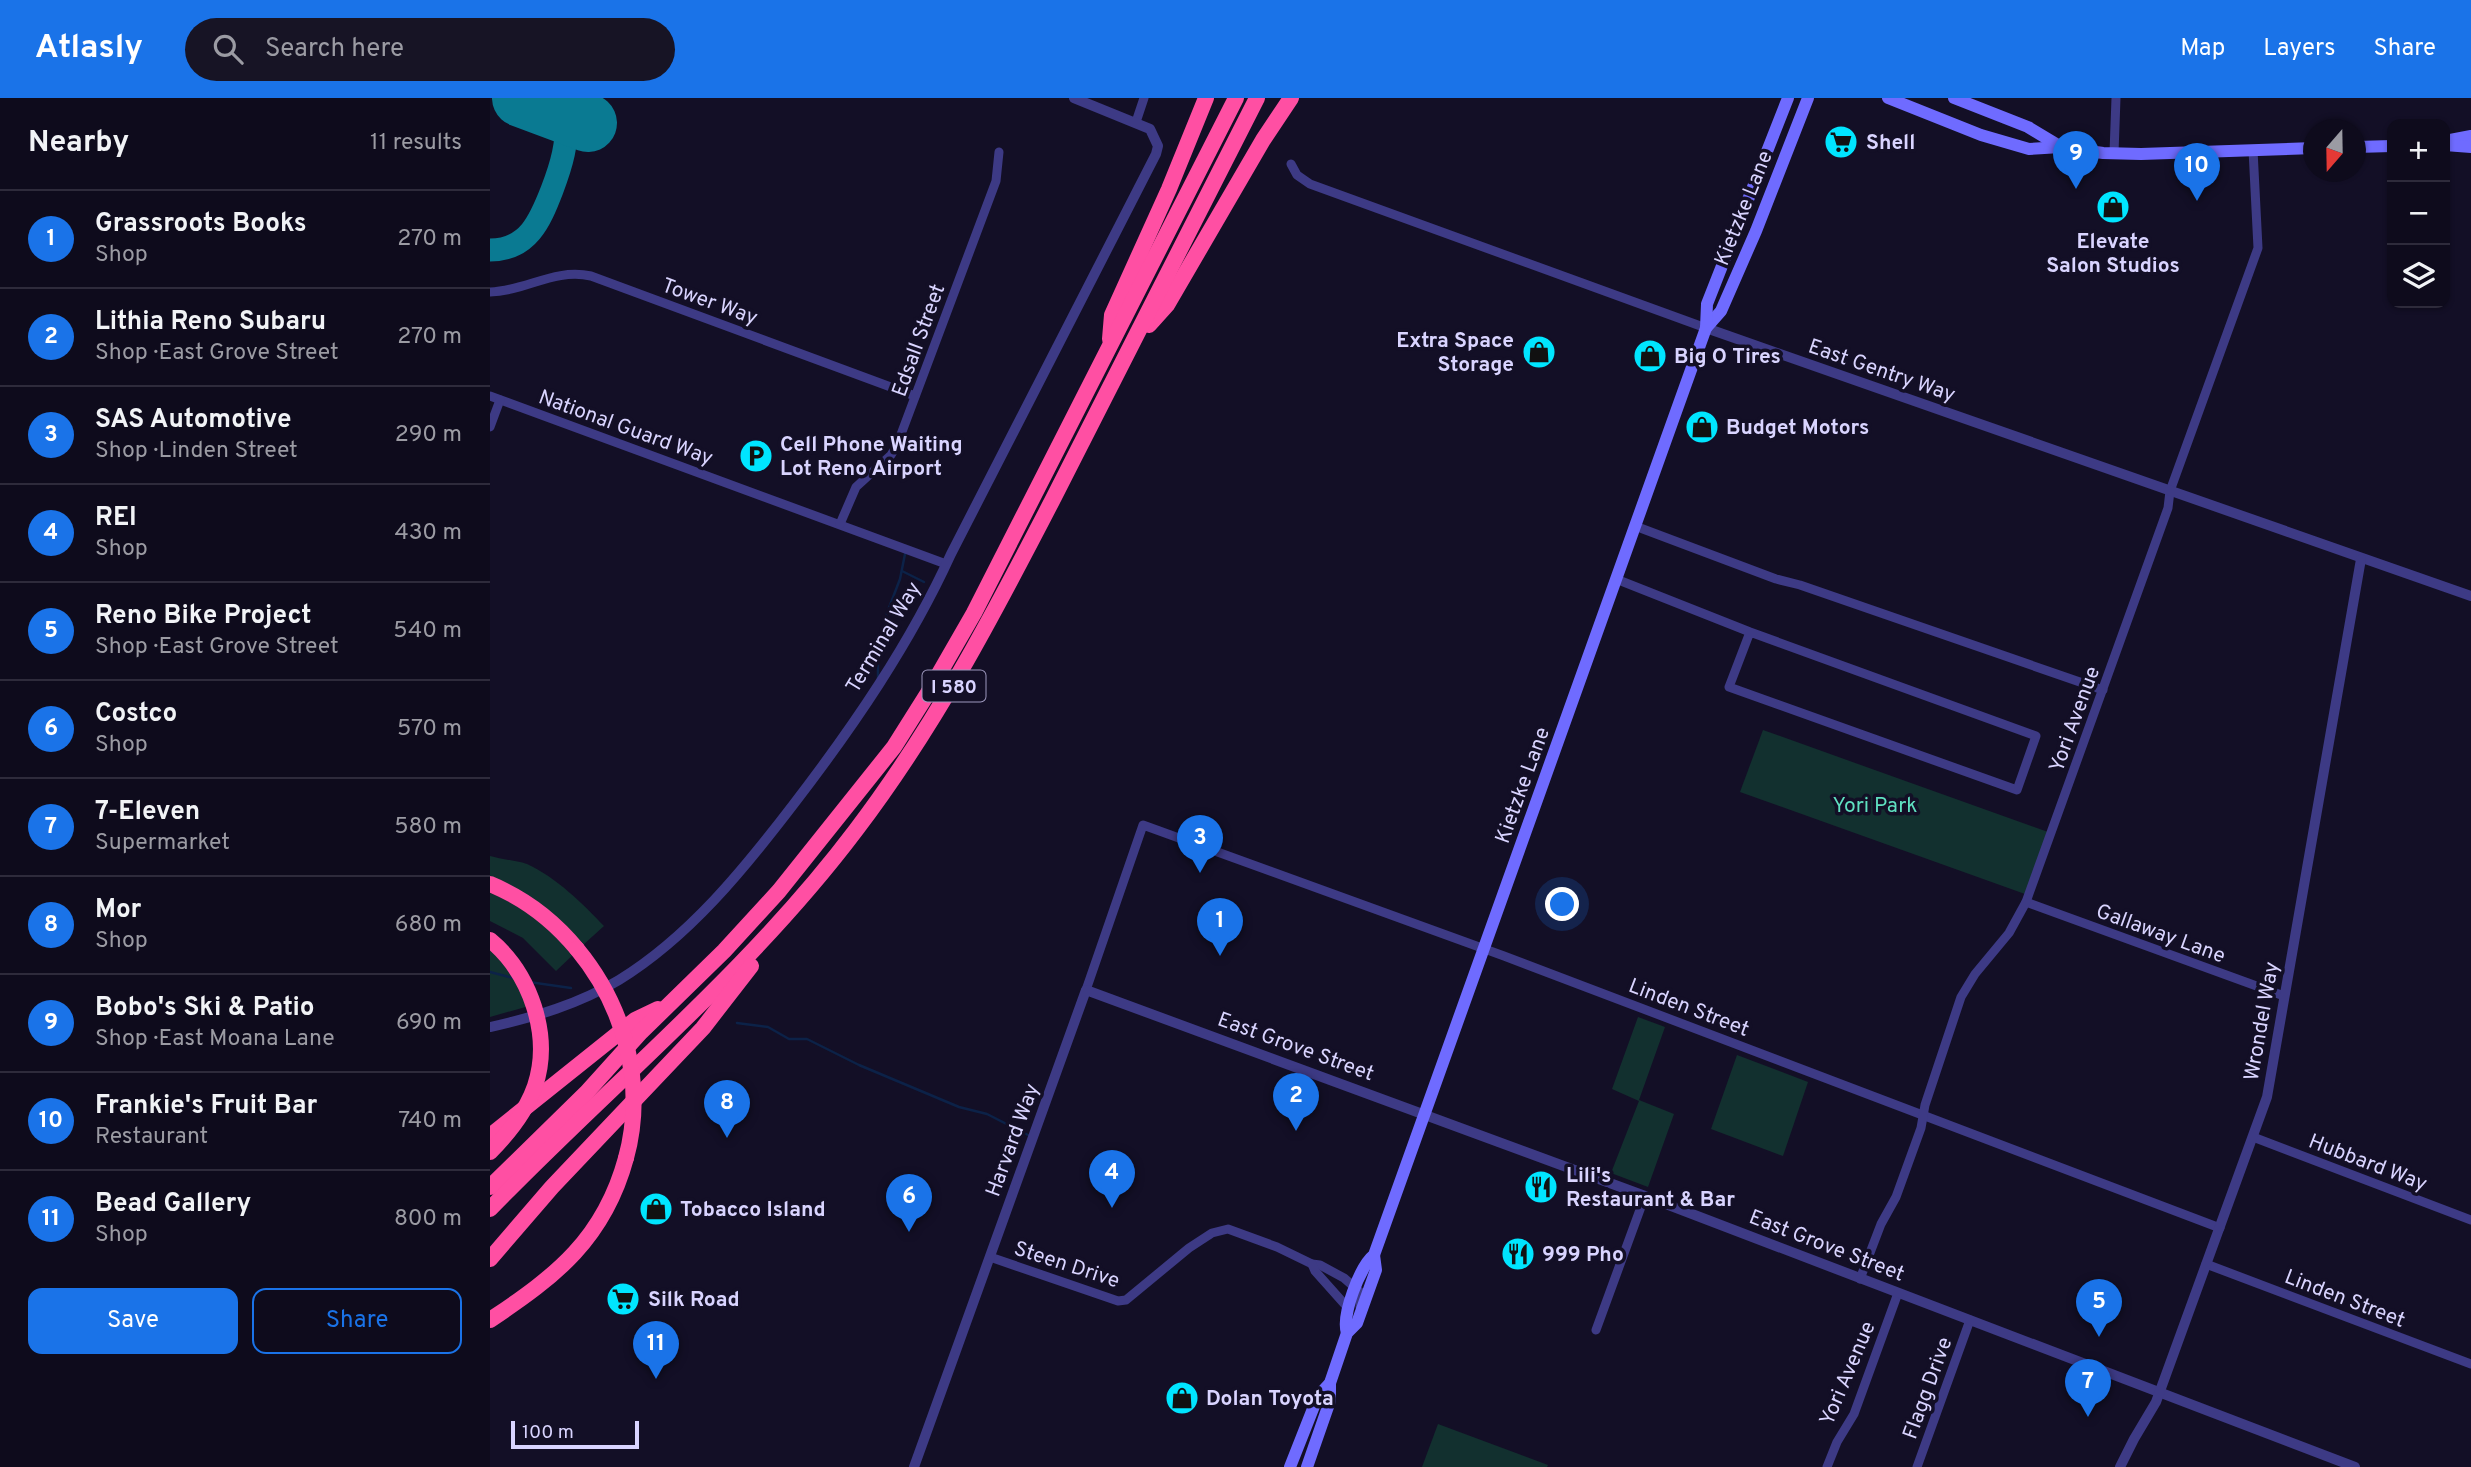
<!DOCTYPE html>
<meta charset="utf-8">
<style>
:root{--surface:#0e0b1c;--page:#171425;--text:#f1f3f6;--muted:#9b9ba3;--line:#2e2b3b;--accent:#1a73e8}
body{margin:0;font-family:Overpass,sans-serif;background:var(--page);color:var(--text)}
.controls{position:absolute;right:21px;top:21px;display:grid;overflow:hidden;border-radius:14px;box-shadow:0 2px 5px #0004}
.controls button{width:63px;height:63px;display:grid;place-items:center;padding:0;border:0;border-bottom:2px solid var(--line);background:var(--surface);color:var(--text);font:35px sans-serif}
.compass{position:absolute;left:1813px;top:21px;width:63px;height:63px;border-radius:50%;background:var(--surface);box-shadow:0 2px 5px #0004;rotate:200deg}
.scale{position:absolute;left:21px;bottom:18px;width:128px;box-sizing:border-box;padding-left:7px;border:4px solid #d9d4ff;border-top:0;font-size:19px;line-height:24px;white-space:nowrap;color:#d9d4ff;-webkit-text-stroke:5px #130f26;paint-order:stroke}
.you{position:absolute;left:1073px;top:807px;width:24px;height:24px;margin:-18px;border:5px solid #fff;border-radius:50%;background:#1a73e8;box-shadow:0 0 0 10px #1a73e833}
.badge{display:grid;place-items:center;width:46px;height:46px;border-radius:50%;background:var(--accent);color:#fff;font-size:23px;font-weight:700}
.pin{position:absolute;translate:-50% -58px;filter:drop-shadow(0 2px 4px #0008)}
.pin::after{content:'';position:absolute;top:37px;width:24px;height:21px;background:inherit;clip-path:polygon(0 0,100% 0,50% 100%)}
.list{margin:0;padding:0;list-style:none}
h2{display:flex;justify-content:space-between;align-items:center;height:91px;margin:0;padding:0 28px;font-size:30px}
h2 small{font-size:23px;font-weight:400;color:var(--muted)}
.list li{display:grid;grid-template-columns:46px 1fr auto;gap:21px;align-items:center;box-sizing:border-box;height:98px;padding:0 28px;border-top:2px solid var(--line)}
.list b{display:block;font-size:26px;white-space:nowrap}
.list p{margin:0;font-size:23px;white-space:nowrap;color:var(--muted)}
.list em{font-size:23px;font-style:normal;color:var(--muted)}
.actions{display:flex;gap:14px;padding:21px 28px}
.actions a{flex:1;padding:16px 0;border:2px solid var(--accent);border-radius:14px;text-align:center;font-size:24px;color:var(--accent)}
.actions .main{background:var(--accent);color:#fff}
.icon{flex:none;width:38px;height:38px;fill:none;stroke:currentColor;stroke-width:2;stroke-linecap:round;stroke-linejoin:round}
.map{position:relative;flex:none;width:1981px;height:1369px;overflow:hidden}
header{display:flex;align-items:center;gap:42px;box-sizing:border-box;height:98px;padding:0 35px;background:var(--accent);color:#fff}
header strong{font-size:33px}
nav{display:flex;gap:38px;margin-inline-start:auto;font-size:24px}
.search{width:490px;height:63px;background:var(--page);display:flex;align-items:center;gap:18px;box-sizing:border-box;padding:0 24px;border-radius:38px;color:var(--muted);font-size:26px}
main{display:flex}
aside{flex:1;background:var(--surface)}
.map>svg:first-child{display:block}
.green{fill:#12302f}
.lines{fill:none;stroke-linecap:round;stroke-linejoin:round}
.stream{stroke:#0c2248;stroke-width:2.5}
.taxiway{stroke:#0a7a92;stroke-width:23}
.runway{stroke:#0a7a92;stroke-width:58}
.minor{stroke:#3d3a85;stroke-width:9}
.tertiary{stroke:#3d3a85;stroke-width:10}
.secondary{stroke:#6f6bff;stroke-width:12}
.motorway{stroke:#ff4fa3;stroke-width:16}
.motorway-bridge{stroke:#ff4fa3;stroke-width:16}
.labels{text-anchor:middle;stroke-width:7;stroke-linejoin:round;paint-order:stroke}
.shield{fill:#130f26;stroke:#9e99be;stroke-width:2}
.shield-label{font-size:19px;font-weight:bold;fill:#d9d4ff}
.poi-label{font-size:21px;font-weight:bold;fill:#d9d4ff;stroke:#130f26;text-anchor:start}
.street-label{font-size:21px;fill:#d9d4ff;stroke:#130f26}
.park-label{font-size:21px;fill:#5fe0c0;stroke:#130f26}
</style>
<header>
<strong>Atlasly</strong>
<div class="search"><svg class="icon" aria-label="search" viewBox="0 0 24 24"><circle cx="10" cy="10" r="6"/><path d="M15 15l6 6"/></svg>Search here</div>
<nav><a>Map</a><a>Layers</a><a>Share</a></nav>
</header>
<main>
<aside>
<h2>Nearby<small>11 results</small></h2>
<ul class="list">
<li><span class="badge">1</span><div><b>Grassroots Books</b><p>Shop</p></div><em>270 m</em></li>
<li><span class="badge">2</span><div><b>Lithia Reno Subaru</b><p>Shop · East Grove Street</p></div><em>270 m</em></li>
<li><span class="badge">3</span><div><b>SAS Automotive</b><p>Shop · Linden Street</p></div><em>290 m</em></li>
<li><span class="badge">4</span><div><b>REI</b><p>Shop</p></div><em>430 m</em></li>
<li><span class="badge">5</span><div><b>Reno Bike Project</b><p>Shop · East Grove Street</p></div><em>540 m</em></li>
<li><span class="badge">6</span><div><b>Costco</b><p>Shop</p></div><em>570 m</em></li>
<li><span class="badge">7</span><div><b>7-Eleven</b><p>Supermarket</p></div><em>580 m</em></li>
<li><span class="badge">8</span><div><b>Mor</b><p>Shop</p></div><em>680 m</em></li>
<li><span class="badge">9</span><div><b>Bobo's Ski &amp; Patio</b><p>Shop · East Moana Lane</p></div><em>690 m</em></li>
<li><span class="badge">10</span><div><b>Frankie's Fruit Bar</b><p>Restaurant</p></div><em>740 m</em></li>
<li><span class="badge">11</span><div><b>Bead Gallery</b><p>Shop</p></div><em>800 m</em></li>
</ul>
<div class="actions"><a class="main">Save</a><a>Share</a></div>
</aside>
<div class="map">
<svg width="1981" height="1369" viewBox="0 0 1981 1369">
<rect width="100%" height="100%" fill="#130f26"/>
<!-- green -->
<g class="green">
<path d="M1273,632L1558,734L1535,796L1250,694Z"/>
<path d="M0,758C10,761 29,763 37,766C67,780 92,805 114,828L93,847C61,815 42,796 0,778Z"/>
<path d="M0,795C34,808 59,831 85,855L66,873L33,840L0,823Z"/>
<path d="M0,850L20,871L39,908L0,919Z"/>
<path d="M1148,919L1175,929L1149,1002L1184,1016L1158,1089L1121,1075L1149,1003L1122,991Z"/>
<path d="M1247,957L1318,984L1293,1058L1221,1031Z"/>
<path d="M948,1326L1058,1367L1057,1369H932Z"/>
</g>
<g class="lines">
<!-- stream -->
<g class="stream">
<path d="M412,473L434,484"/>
<path d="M388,581V559L397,515L410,481L415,456"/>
<path d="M0,874L23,880"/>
<path d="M39,884L81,890"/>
<path d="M247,925L278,929L299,941H317L369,967L469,1009L497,1016L540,1038"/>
</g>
<!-- taxiway -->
<path class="taxiway" d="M0,152C38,152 50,123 62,92C73,63 76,49 78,17"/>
<!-- runway -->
<path class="runway" d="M31,0L98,25"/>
<!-- minor -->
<g class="minor">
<path d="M646,24L654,0"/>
<path d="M1624,55L1626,0"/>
<path d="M801,66L807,77L820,86L1216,230"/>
<path d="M0,194C36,193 64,170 101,178L425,298"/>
<path d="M0,298L456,466"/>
<path d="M0,329L10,302"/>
<path d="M350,426L366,389L401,357L407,347L506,83L509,54"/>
<path d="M1145,428L1286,481L1310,487L1613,592"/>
<path d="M1126,481L1260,534L1546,638L1527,692L1239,589L1260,534"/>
<path d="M1536,804L1794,898"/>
<path d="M596,892L653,727L1014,858L1730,1130"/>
<path d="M1763,1039L1981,1122"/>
<path d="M500,1159L628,1203L636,1202L699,1150L722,1135L738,1131L787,1149L822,1166L830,1167L854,1180L870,1194V1209"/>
<path d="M822,1166L825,1173L858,1210"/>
<path d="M1716,1166L1981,1266"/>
<path d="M1370,1181L1391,1126L1406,1099L1431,1030L1435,1007L1471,899L1485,876L1519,835L1536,804L1678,410L1680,393L1768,150L1763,52"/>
<path d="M1106,1232L1155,1098"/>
<path d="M1337,1369L1347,1344L1364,1316L1408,1195"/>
<path d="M1427,1369L1480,1222"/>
</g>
<!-- tertiary -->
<g class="tertiary">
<path d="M1216,230L1981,498"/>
<path d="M0,929C45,919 89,906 129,882C199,839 254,771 303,707C363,629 420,546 461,456L666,56L668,48L660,31L584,0"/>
<path d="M424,1369L596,892L1155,1098L1865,1369"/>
<path d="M1630,1369L1644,1341L1666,1304L1777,999L1871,461"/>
</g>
<!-- secondary -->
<g class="secondary">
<path d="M1398,0L1491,37L1539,51L1571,49L1613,55L1651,56L1824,50"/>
<path d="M1464,0L1538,29L1571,49"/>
<path d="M1955,43L1981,38"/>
<path d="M1955,47L1981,49"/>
<path d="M1866,49L1902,48"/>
<path d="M1216,230L1231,213L1266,133L1318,0"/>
<path d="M857,1235C851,1218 870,1168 884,1157L1216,230L1217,206L1298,0"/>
<path d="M800,1369L828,1298L840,1285L857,1235L867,1225L886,1172L884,1157"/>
<path d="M817,1369L840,1303V1285"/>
</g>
<!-- motorway -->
<g class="motorway">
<path d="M659,227L677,207L773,42L801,0"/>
<path d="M620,241L622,217L679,91L716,0"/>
<path d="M0,786C34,800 64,823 87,851"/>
<path d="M0,1038L145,922L168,911"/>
<path d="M0,1089L96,995L151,934L234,853L289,793L404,649L438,595L484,515L746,0"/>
<path d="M0,1111C122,985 259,874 366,732C445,628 502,519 562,403C631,269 698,134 767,0"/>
<path d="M0,1161L62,1089L213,930L261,868"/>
<path d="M0,1222C66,1178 114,1141 136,1060"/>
</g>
<!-- motorway-bridge -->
<g class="motorway-bridge">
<path d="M0,842C40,875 62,937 45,988C36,1014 19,1035 0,1054"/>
<path d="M87,851C135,909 156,987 136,1060"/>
</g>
</g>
<!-- icons -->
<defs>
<symbol id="supermarket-disc" viewBox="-11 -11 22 22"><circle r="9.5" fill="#00e5ff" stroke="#130f26"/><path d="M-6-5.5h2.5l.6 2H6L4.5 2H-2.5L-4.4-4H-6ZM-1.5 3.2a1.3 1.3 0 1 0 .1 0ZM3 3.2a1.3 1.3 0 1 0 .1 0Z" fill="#111"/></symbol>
<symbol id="shop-disc" viewBox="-11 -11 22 22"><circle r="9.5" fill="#00e5ff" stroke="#130f26"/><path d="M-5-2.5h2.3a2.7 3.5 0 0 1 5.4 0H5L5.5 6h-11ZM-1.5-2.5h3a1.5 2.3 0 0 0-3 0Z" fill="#111"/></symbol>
<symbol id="parking-disc" viewBox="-11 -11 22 22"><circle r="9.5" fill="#00e5ff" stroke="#130f26"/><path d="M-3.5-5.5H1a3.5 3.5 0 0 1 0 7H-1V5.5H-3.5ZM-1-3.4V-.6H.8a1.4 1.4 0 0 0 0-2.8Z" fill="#111"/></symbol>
<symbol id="restaurant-disc" viewBox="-11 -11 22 22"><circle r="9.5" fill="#00e5ff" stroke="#130f26"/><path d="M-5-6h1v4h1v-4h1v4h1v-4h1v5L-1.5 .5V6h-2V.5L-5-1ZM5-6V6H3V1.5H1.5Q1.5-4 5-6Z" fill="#111"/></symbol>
</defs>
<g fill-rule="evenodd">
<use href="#supermarket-disc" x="1332" y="25" width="38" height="38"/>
<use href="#shop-disc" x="1604" y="90" width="38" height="38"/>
<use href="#shop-disc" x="1030" y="235" width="38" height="38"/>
<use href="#shop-disc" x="1141" y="239" width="38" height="38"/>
<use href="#shop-disc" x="1193" y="310" width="38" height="38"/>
<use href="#parking-disc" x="247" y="339" width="38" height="38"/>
<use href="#restaurant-disc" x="1032" y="1070" width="38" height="38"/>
<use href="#shop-disc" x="147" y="1092" width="38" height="38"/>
<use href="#restaurant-disc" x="1009" y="1137" width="38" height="38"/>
<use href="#supermarket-disc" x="114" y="1182" width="38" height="38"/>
<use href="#shop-disc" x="673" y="1281" width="38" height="38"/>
</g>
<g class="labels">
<!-- shield labels -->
<rect class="shield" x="432.5" y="572.5" width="63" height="31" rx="5"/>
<g class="shield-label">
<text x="464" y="595">I 580</text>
</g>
<!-- poi labels -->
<g class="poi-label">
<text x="1376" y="51">Shell</text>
<text x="1623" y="150" text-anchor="middle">Elevate<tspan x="1623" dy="24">Salon Studios</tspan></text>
<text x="1024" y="249" text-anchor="end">Extra Space<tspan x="1024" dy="24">Storage</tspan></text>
<text x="1184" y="265">Big O Tires</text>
<text x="1236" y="336">Budget Motors</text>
<text x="290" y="353">Cell Phone Waiting<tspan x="290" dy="24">Lot Reno Airport</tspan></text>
<text x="1076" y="1084">Lili's<tspan x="1076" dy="24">Restaurant &amp; Bar</tspan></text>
<text x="190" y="1118">Tobacco Island</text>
<text x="1052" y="1163">999 Pho</text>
<text x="158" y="1208">Silk Road</text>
<text x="716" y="1307">Dolan Toyota</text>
</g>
<!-- street labels -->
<g class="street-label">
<text transform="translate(1253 110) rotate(-68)" y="7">Kietzke Lane</text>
<text transform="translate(220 203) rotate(20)" y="7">Tower Way</text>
<text transform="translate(428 242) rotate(-70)" y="7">Edsall Street</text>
<text transform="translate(1392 272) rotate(19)" y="7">East Gentry Way</text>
<text transform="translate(136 329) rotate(20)" y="7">National Guard Way</text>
<text transform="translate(393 539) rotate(-59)" y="7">Terminal Way</text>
<text transform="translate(1584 621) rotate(-70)" y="7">Yori Avenue</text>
<text transform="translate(1032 687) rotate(-70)" y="7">Kietzke Lane</text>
<text transform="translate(1671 835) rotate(20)" y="7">Gallaway Lane</text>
<text transform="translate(1199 909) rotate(21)" y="7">Linden Street</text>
<text transform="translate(1771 923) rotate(-80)" y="7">Wrondel Way</text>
<text transform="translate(806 948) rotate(20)" y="7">East Grove Street</text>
<text transform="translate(522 1042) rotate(-70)" y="7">Harvard Way</text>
<text transform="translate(1878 1064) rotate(21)" y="7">Hubbard Way</text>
<text transform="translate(1337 1147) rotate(21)" y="7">East Grove Street</text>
<text transform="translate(577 1166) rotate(18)" y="7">Steen Drive</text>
<text transform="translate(1855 1200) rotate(21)" y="7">Linden Street</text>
<text transform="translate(1357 1275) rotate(-67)" y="7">Yori Avenue</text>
<text transform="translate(1437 1290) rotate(-70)" y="7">Flagg Drive</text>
</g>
<!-- park labels -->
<g class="park-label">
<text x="1385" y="714">Yori Park</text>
</g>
</g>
</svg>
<div class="controls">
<button>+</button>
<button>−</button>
<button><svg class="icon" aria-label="layers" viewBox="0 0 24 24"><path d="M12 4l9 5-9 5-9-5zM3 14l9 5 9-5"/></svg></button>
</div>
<svg class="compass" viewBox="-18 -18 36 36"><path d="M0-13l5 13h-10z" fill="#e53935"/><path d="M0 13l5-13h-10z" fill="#9b9ba3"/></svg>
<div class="scale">100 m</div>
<div class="you"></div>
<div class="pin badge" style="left:730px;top:858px">1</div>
<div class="pin badge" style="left:806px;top:1033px">2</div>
<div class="pin badge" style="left:710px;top:775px">3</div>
<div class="pin badge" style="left:622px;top:1110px">4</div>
<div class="pin badge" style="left:1609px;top:1239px">5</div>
<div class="pin badge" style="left:419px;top:1134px">6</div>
<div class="pin badge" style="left:1598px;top:1319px">7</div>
<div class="pin badge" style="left:237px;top:1040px">8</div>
<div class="pin badge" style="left:1586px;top:91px">9</div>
<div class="pin badge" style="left:1707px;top:103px">10</div>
<div class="pin badge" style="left:166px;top:1281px">11</div>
</div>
</main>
